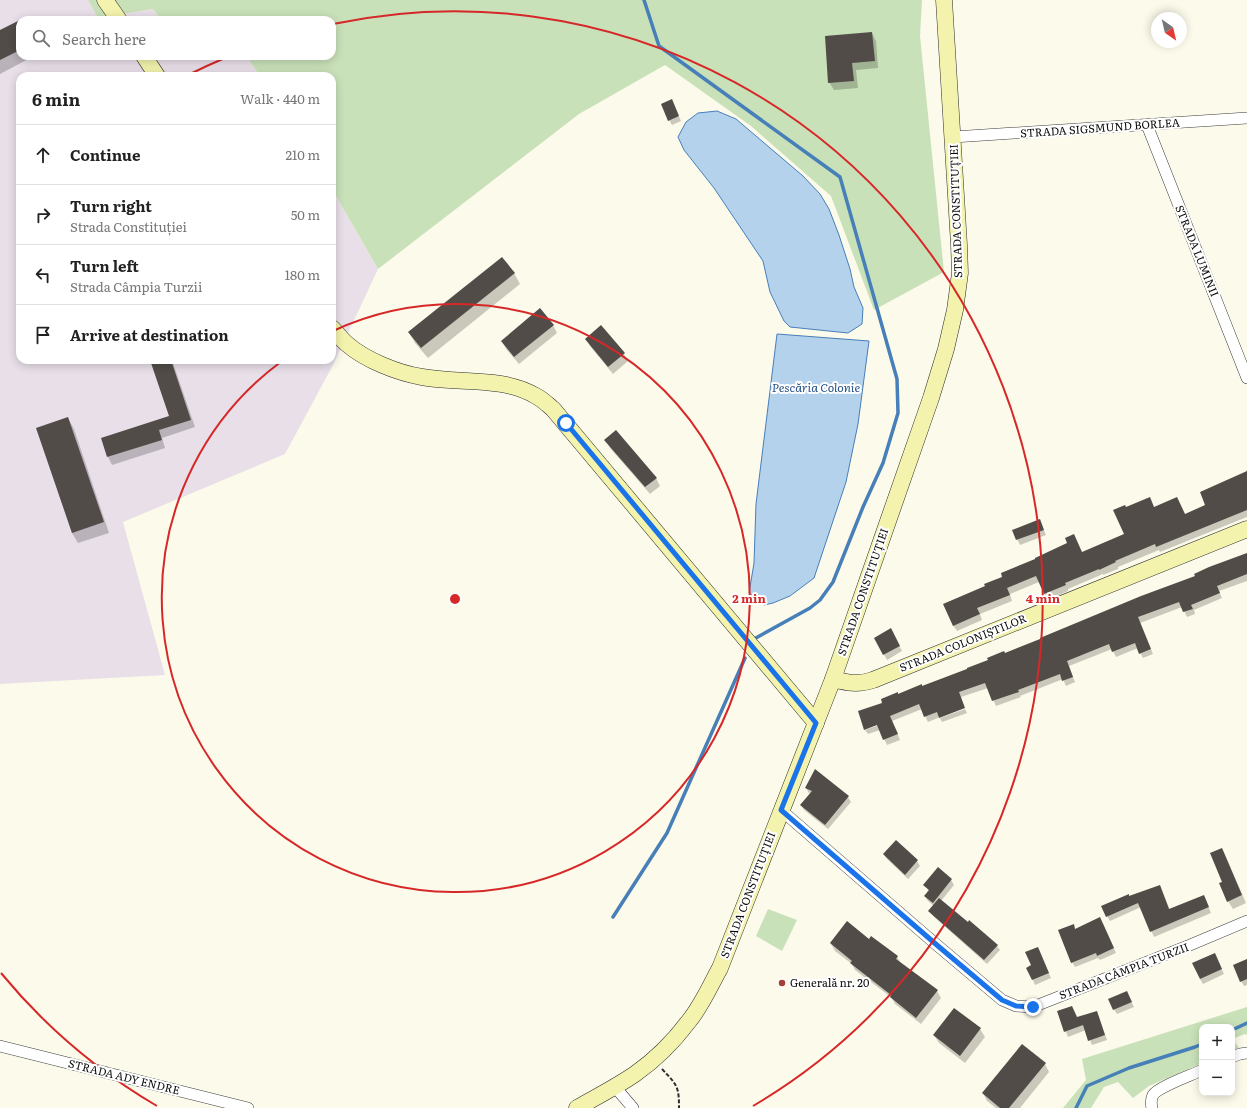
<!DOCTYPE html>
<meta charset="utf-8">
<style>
:root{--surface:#fff;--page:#f6f6f6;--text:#222;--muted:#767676;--line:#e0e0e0}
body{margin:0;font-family:Literata,serif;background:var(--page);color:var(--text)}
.controls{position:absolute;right:12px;bottom:12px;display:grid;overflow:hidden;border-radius:8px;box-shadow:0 2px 10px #0003}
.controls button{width:36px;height:36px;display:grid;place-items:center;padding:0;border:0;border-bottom:1px solid var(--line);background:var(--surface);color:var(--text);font:20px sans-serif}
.compass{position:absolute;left:1151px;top:12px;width:36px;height:36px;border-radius:50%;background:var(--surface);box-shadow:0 2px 10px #0003;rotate:146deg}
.stop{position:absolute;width:12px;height:12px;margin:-9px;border:3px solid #1a73e8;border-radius:50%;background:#fff}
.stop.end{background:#1a73e8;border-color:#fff;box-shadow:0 1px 4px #0008}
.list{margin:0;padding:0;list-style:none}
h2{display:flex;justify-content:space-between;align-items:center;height:52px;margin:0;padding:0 16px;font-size:17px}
h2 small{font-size:13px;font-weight:400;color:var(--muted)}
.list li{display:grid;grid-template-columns:26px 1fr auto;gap:12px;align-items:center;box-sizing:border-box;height:60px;padding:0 16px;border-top:1px solid var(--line)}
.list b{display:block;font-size:15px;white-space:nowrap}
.list p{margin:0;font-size:13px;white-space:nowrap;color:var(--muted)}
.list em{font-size:13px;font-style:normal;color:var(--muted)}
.icon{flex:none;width:22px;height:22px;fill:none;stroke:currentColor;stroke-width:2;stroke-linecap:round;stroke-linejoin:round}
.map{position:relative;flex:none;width:1247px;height:1108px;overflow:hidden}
.search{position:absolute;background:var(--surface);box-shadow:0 2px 10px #0003;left:16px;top:16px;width:320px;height:44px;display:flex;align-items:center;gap:10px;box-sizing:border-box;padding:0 14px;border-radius:12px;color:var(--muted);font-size:15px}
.panel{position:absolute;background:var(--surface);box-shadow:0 2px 10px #0003;left:16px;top:72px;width:320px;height:292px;border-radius:12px}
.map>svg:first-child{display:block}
.industrial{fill:#e8dfe8}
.green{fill:#c9e1b9}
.water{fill:#b5d2ec;stroke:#477fb9}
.shadow{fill:#0003}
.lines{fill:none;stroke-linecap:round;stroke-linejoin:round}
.stream{stroke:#477fb9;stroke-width:3.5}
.building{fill:#514c48}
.street-casing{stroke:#3d3d3d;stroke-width:12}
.secondary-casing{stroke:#2c2c2c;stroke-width:17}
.path{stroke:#2c2c2c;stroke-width:2;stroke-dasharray:4 2;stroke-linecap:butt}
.street{stroke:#fff;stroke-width:11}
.secondary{stroke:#f3f3ad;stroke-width:16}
.route{stroke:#1a73e8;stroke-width:5}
.ring{fill:none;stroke:#d62828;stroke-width:2}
.poi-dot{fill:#a63d36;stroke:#fff;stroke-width:1.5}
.labels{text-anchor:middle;stroke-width:4;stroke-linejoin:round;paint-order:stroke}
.street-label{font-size:11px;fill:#0a0a0a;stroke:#fff}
.poi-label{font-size:11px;fill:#0a0a0a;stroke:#fff;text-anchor:start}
.water-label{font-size:12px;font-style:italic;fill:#265389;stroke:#fff}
.centre{fill:#d62828;stroke:#fff;stroke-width:2}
.ring-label{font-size:12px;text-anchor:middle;font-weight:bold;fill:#d62828;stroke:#fff;stroke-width:4;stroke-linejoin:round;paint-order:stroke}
</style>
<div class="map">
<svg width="1247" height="1108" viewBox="0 0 1247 1108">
<rect width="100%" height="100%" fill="#fcfaea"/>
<!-- industrial -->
<path class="industrial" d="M0,0H88L98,18L153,9L161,20H20V56H246L260,76H20V360H332V189L378,269L333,365L285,454L123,522L165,675L0,684Z"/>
<!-- green -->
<g class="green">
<path d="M88,0H922L920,36L944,272L874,310L831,196L751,126L665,65L579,114L378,269L332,189V76H260L246,56H332V20H161L153,9L98,18Z"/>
<path d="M768,909L797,920L782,951L756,936Z"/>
<path d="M1247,1007V1035L1245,1034L1232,1039L1239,1048L1232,1051V1027H1202V1063L1149,1086L1133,1098L1118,1082L1104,1087L1091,1108H1063L1086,1080L1082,1059Z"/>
</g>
<!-- water -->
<g class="water">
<path d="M717,111L736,119L803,176L820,194L829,209L839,235L850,269L854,287L863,308L862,324L848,333L790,327L784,321L770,292L763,261L714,188L684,150L678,137L686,122L698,113Z"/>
<path d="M777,334L869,341L858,424L846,482L814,578L790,596L773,603L764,605L749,593L754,563L756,504Z"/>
</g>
<!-- shadow -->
<g class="shadow">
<path d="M26,17L28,20H22Z"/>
<path d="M20,21V56H34L0,74V31Z"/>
<path d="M872,33L876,41L878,68L856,70L858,88L834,90L829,82Z"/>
<path d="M674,105L681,121L672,125L669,120Z"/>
<path d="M514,273L520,284L428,358L415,343L409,332Z"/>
<path d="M553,325L557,333L519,364L506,349L502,341Z"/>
<path d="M586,339L624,354L628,361L613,374L590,346Z"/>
<path d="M152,360H172L195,427L162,438L165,448L112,465L108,457L102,438L170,417Z"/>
<path d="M68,418L74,429L109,533L78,543L72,533L37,429Z"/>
<path d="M606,440L656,478L660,486L650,494L610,448Z"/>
<path d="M1246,470H1247V517L1160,552L1159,550L1118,567V569L1103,575V574L1068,589V591L1048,600L1039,582L1010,594L1012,601L980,614L982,620L957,631L953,625L945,604L1082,553L1125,534V508H1154L1177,498L1185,515L1207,505L1247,472Z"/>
<path d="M1040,521L1046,535L1020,545L1013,531Z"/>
<path d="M1247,554V581L1219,591L1222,598L1194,610L1195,614L1187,617L1182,607L1140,623L1153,654L1143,658L1138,648L1116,657L1112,649L1069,666L1075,682L1066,686L1063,679L1020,696L1021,697L996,706L988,688L961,697L964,707L938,717V718L928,722L922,709L892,721L900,740L887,745L880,730L868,734L865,730L882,724L884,703L898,695L922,687L1004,654L1196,577Z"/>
<path d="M891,630L902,651L887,660L875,638Z"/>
<path d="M965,709L967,713L942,722L940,718Z"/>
<path d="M806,788L848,797L851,802L828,829L804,810L801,805L811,794L809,793Z"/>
<path d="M1222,849L1226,857L1246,903L1233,909L1228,901Z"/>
<path d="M884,855L917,861L920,866L908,879L887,859Z"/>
<path d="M938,869L951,880L954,885L941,901L997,946L1000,950L987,964L933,916L930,911L934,906L928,901L925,896L929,891L925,885Z"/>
<path d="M1160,886L1170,910L1204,896L1211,913L1154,937L1141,907L1110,921L1107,916L1129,897Z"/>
<path d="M1103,924L1116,953L1100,960L1098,958L1075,967L1072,962L1073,926L1075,930Z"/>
<path d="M869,940L897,957L901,963L937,991L941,998L921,1024L895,1004L892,998L855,970L852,964L835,951L831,944Z"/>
<path d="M1038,948L1051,978L1035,985L1028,968L1032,966Z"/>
<path d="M1217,959L1224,974L1203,984L1200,979Z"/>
<path d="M1247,960V985L1244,986L1241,981Z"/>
<path d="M1129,997L1134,1007L1117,1014L1114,1009Z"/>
<path d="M1072,1007L1077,1018L1096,1012L1099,1017L1107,1040L1092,1045L1086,1030L1068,1037L1058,1012Z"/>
<path d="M980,1029L985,1037L965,1063L939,1043L934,1035Z"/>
<path d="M1045,1064L1049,1072L1020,1108H996L987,1101L983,1093Z"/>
</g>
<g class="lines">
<!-- stream -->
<g class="stream">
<path d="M644,0L659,46L840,177L897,379L898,413L883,463L863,507L833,582L820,600L810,608L754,639"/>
<path d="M613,917L667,833L745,658"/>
<path d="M1232,1030L1247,1023"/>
<path d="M1076,1108L1087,1086L1129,1068L1195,1047L1202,1044"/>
</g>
</g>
<!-- building -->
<g class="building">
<path d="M20,20V50L0,60V30Z"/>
<path d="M872,32L875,61L852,63L854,81L828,83L825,36Z"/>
<path d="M672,99L679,116L668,121L661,104Z"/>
<path d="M502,257L515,273L421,348L408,332Z"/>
<path d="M540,308L554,325L514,357L501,341Z"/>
<path d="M601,325L625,353L608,367L585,339Z"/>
<path d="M150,360H171L191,420L159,430L162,440L107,457L101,438L169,416Z"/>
<path d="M68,417L104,522L72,533L36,428Z"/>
<path d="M616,430L657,478L645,487L604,440Z"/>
<path d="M1247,471V510L1156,547L1155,544L1115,561L1116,562L1099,570V569L1065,583L1066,585L1044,594L1036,576L1007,588L1010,595L977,608L980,614L953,626L943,604L985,586L984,584L1002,577L1001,573L1035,559V558L1067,543L1065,538L1074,534L1082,552L1124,534L1113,510L1125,505L1126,507L1150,497L1154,507L1177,497L1185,514L1205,505L1200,492Z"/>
<path d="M1040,519L1044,530L1016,540L1012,530Z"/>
<path d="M1247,553V574L1217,586L1220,593L1191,605L1193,609L1183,612L1179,602L1138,617L1151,649L1139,654L1135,643L1112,652L1109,644L1067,661L1073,677L1062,681L1060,674L1018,690L1019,692L992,701L985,683L959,692L965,708L939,718L937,712L924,717L919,704L890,716L898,734L883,740L877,725L864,730L858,711L882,703L881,699L898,692V694L922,684V686L967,669V668L988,660L987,658L1004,651L1005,653L1040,639V638L1141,596L1195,576L1194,574L1209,567Z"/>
<path d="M891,628L900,646L883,655L874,638Z"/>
<path d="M815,769L849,796L825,825L800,805L812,791L805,788Z"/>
<path d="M896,840L918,860L905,875L883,854Z"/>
<path d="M1222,848L1242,895L1227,902L1219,883L1222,882L1210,853Z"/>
<path d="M938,867L952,879L933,903L924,896L929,890L923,885Z"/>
<path d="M1160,885L1169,909L1204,895L1209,907L1150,932L1138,903L1106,917L1101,906L1129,894V896Z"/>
<path d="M939,898L968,922L969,920L998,945L984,960L928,911Z"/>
<path d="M1100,917L1114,948L1097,956L1096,953L1071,963L1058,930L1074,924L1075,929Z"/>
<path d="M847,921L869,939L871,936L898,956L896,959L938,990L916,1018L890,997L891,995L850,963L852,961L830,943Z"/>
<path d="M1038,947L1049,973L1032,980L1026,968L1031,965L1025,952Z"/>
<path d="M1215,953L1222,969L1200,979L1192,963Z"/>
<path d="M1247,959V979L1240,982L1233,965Z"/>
<path d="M1127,991L1132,1002L1113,1010L1108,999Z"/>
<path d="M1072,1006L1077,1017L1097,1011L1105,1035L1088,1041L1083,1025L1064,1032L1057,1011Z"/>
<path d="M954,1008L981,1028L960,1056L933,1035Z"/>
<path d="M1022,1044L1046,1063L1009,1108H1000L982,1093Z"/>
</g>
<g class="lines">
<defs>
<g id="street">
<path d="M1147,125L1247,378"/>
<path d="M953,137L1247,118"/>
<path d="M781,810L938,946L1002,1000L1016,1006L1033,1007L1190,945L1247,921"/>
<path d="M0,1046L248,1108"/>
<path d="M1232,1057L1240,1054L1247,1053"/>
<path d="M615,1087L633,1108"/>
<path d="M1152,1108C1151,1104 1151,1099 1153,1095C1158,1087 1192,1075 1202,1070"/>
</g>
<g id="secondary">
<path d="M105,0L119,20"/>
<path d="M144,56L157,76"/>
<path d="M332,328C337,333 341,339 347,344C365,360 398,373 422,377C459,384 502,376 536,396C542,399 547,404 553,409L816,723"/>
<path d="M833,679C848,683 857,685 873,680L1247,529"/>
<path d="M577,1108C596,1097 616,1087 635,1074C655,1060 674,1041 689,1021C702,1005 710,986 720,968L833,679L931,398L946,349L955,310L960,273L959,245L944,0"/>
</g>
</defs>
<!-- street casing -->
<use href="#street" class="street-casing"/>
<!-- secondary casing -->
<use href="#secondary" class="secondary-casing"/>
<!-- path -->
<path class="path" d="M662,1069C677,1085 679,1086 679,1108"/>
<!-- street -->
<use href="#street" class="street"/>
<!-- secondary -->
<use href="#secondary" class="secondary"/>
</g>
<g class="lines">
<!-- route -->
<path class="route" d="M566,423L816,723L781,810L938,946L1002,1000L1016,1006L1033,1007"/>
</g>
<!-- distance rings -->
<g class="ring">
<path d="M333 331A294 294 0 1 1 282 361"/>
<path d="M157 1106A588 588 0 0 1 1 973M188 75A588 588 0 0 1 225 58M333 24A588 588 0 0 1 753 1106"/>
</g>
<!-- markers -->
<circle class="poi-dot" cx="782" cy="983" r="4"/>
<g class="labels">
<!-- street labels -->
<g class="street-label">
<text transform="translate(1100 128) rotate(-4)" y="4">STRADA SIGSMUND BORLEA</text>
<text transform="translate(956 211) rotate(-92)" y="4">STRADA CONSTITUȚIEI</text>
<text transform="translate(1197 251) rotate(68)" y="4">STRADA LUMINII</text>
<text transform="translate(863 592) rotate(-71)" y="4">STRADA CONSTITUȚIEI</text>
<text transform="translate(963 643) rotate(-22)" y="4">STRADA COLONIȘTILOR</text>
<text transform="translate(748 895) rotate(-69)" y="4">STRADA CONSTITUȚIEI</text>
<text transform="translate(1124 971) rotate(-21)" y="4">STRADA CÂMPIA TURZII</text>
<text transform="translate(124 1077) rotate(14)" y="4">STRADA ADY ENDRE</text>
</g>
<!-- poi labels -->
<g class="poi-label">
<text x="790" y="987">Generală nr. 20</text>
</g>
<!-- water labels -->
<g class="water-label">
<text x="816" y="392">Pescăria Colonie</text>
</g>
</g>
<circle cx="455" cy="599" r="6" class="centre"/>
<g class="ring-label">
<text x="749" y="603">2 min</text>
<text x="1043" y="603">4 min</text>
</g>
</svg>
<div class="controls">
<button>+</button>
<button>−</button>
</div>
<svg class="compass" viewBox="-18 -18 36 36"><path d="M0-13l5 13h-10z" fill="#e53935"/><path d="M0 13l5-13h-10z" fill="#767676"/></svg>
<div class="stop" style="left:566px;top:423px"></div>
<div class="stop end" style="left:1033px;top:1007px"></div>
<div class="search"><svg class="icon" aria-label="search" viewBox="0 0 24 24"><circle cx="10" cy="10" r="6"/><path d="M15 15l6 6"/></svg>Search here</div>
<section class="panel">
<h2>6 min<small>Walk · 440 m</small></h2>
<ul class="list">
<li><svg class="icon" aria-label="ahead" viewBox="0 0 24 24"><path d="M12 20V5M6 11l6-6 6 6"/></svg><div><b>Continue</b></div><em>210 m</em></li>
<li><svg class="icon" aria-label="right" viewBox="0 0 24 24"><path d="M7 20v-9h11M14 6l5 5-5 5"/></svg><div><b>Turn right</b><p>Strada Constituției</p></div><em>50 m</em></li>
<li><svg class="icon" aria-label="left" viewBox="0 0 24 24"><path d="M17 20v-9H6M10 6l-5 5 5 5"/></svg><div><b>Turn left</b><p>Strada Câmpia Turzii</p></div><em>180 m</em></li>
<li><svg class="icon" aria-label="arrive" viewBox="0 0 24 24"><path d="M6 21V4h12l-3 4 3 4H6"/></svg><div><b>Arrive at destination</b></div></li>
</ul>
</section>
</div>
